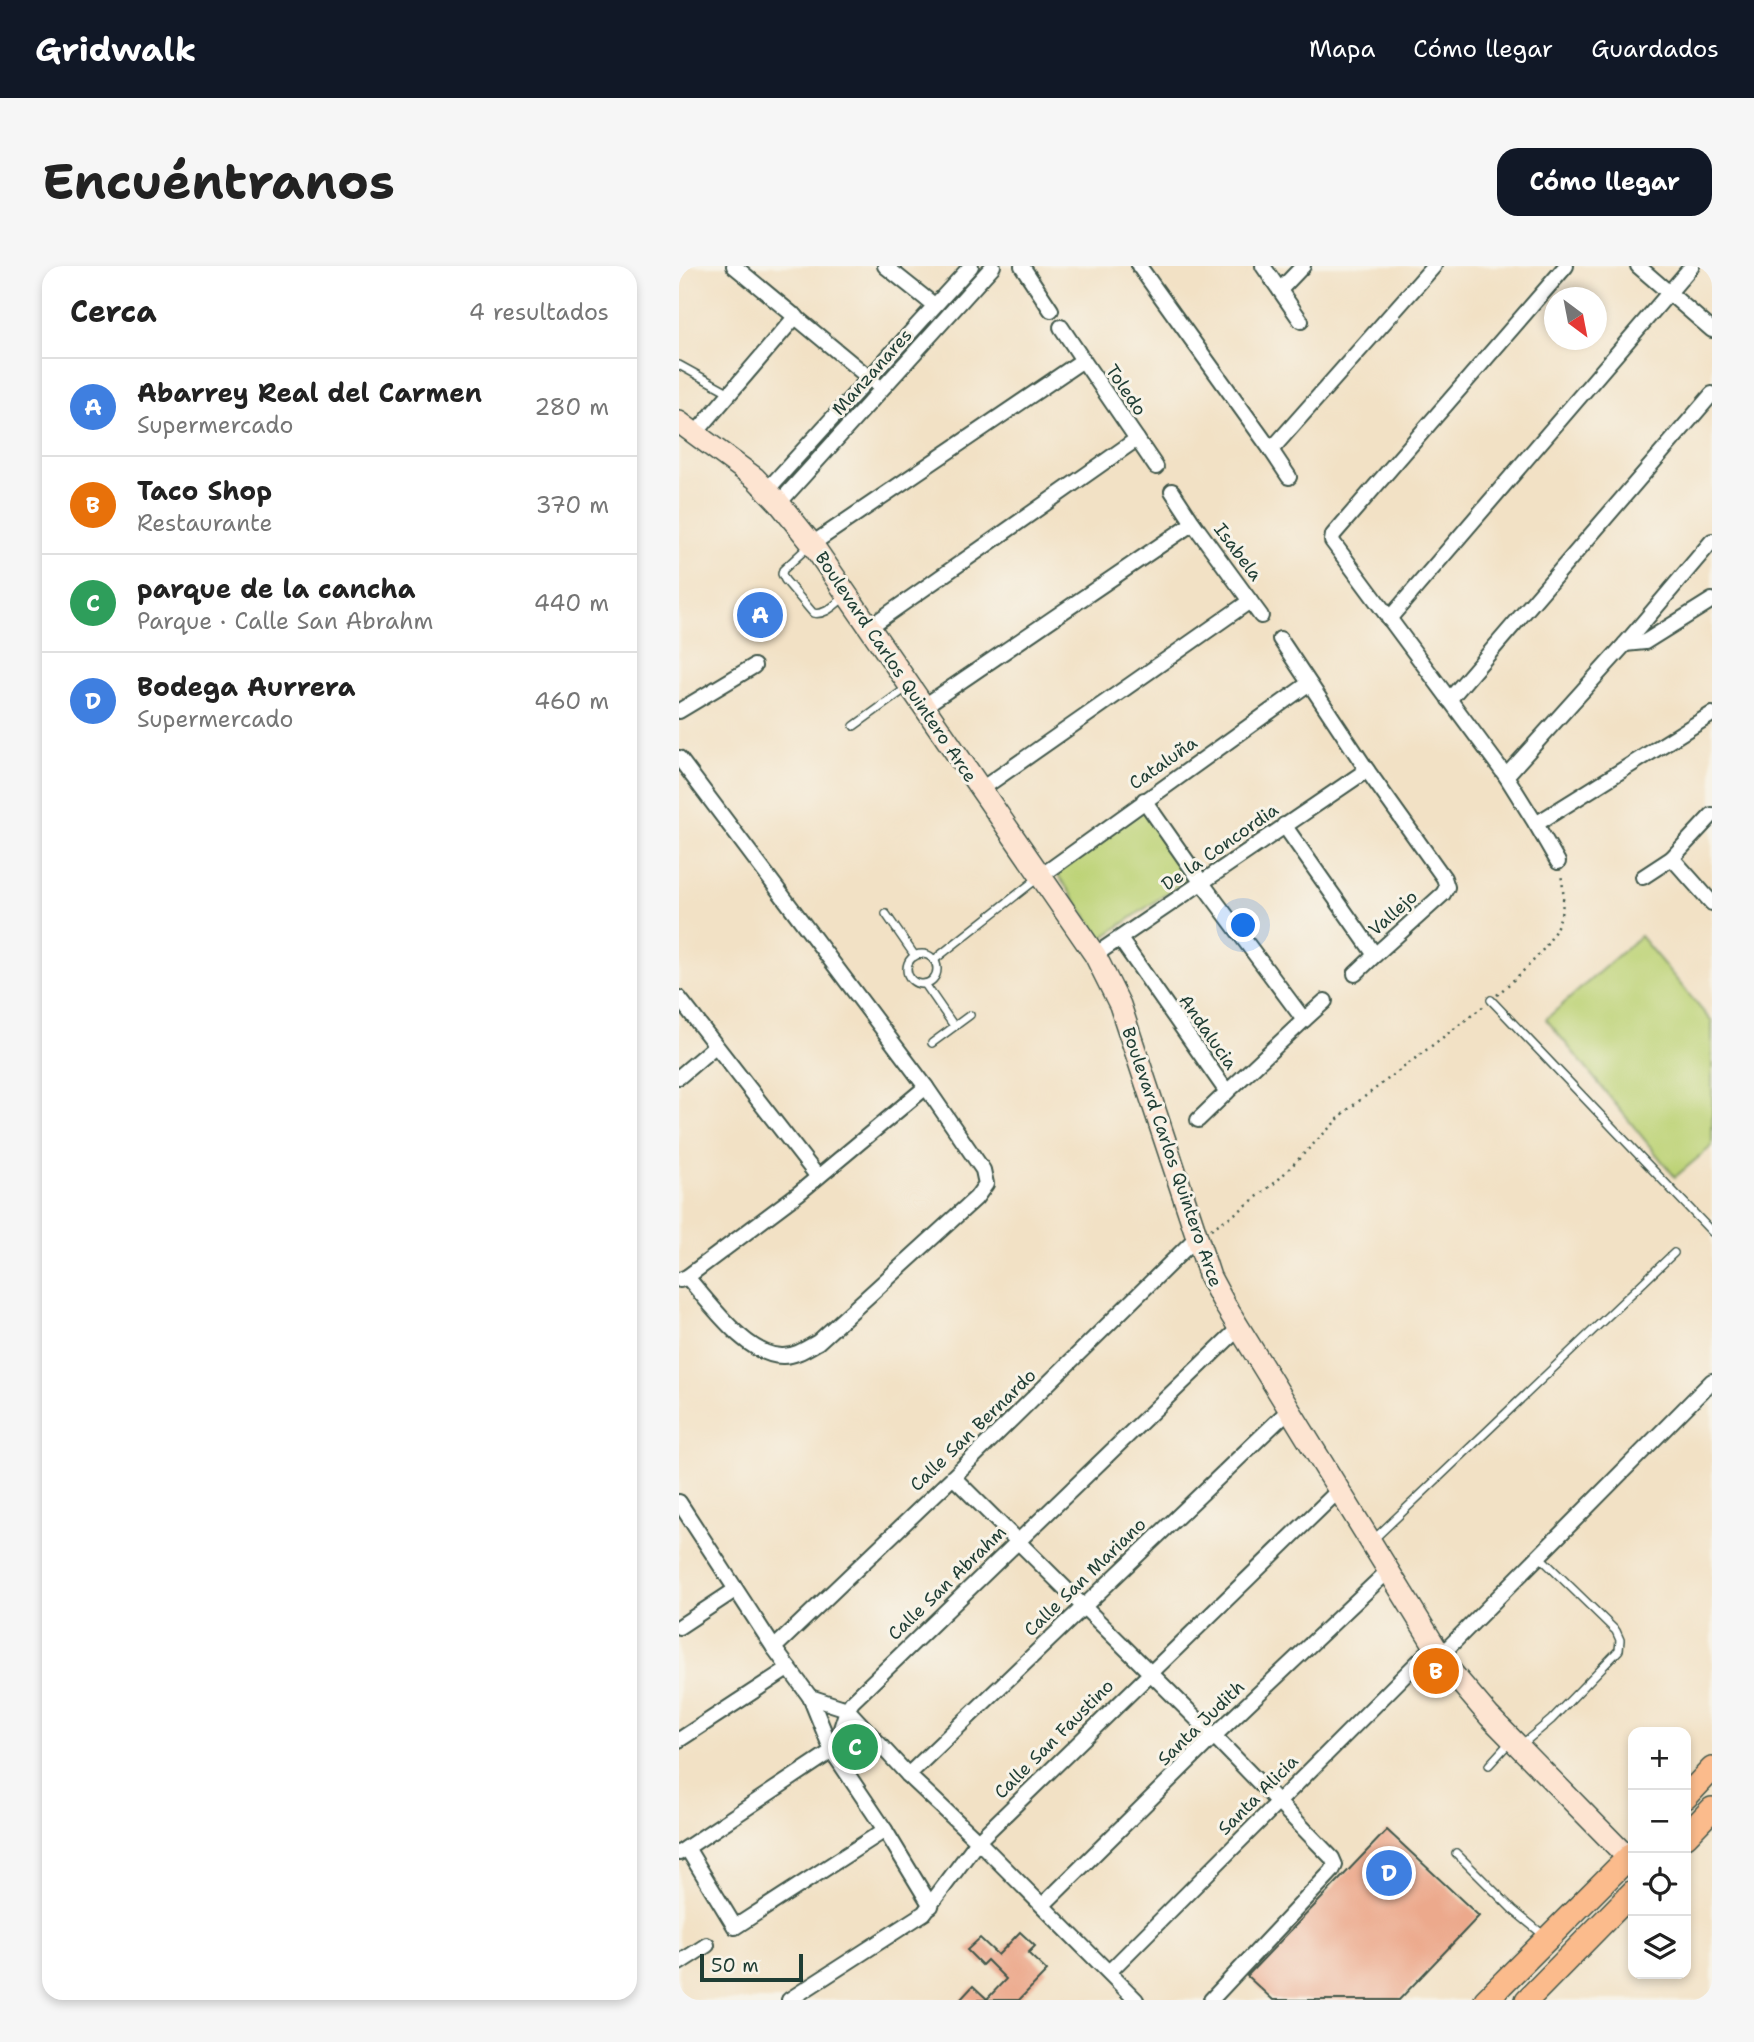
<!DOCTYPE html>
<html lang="es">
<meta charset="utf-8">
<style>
:root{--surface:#fff;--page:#f6f6f6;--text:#222;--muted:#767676;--line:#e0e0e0;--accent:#111827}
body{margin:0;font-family:"Shantell Sans",sans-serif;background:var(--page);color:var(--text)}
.controls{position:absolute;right:21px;bottom:21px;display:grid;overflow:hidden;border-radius:14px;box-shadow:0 4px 10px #0003}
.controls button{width:63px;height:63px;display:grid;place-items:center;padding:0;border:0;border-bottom:2px solid var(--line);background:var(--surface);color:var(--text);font:35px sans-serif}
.compass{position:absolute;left:865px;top:21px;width:63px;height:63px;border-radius:50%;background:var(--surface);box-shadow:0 4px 10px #0003;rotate:148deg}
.scale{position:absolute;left:21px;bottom:18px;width:103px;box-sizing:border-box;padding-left:7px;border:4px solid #1f3d34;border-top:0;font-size:19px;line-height:24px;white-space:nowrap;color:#1f3d34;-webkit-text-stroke:5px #f7f3e8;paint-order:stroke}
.you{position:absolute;left:565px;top:660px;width:24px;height:24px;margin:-18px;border:5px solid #fff;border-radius:50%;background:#1a73e8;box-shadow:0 0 0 10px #1a73e833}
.badge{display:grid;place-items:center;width:46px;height:46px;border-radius:50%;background:var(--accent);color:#fff;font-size:23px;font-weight:700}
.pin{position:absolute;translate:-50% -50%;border:4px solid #fff;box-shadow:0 2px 7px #0006}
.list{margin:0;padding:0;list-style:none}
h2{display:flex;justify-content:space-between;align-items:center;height:91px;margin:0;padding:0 28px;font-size:30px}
h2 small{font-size:23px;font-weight:400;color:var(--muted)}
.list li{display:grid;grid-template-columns:46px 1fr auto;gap:21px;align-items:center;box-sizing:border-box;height:98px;padding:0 28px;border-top:2px solid var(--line)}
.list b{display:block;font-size:26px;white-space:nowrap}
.list p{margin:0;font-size:23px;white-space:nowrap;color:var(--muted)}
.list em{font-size:23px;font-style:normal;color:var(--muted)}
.icon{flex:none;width:38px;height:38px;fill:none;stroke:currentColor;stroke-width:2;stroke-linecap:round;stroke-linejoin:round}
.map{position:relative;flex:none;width:1033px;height:1734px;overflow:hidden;border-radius:21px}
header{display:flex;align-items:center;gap:42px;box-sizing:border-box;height:98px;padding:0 35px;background:var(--accent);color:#fff}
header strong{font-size:33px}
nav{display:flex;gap:38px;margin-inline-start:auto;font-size:24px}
.intro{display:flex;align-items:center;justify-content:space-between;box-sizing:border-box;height:168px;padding:0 42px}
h1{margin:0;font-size:49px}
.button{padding:18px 32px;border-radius:21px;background:var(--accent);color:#fff;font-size:24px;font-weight:700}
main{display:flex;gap:42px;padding:0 42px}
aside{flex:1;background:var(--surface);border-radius:21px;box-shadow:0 4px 10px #0003}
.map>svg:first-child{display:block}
.green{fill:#bdd377;stroke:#6e8856;stroke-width:2}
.building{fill:#eca98c}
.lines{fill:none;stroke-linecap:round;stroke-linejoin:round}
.lane-casing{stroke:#3f564a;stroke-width:10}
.street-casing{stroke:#3f564a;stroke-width:18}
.secondary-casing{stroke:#3f564a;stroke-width:24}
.primary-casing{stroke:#3f564a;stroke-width:26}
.path{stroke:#3f564a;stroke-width:2.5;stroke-dasharray:2 5;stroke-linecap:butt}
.lane{stroke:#fff;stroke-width:7}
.street{stroke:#fff;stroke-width:14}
.secondary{stroke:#fde4d1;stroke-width:21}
.primary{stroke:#fbbb8c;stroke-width:23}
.labels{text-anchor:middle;stroke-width:6;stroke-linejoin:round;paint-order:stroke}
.street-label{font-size:18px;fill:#1f3d34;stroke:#f7f3e8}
</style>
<header>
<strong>Gridwalk</strong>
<nav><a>Mapa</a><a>Cómo llegar</a><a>Guardados</a></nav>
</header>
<div class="intro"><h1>Encuéntranos</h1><a class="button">Cómo llegar</a></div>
<main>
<aside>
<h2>Cerca<small>4 resultados</small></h2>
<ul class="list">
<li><span class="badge" style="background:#3f7fe0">A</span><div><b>Abarrey Real del Carmen</b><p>Supermercado</p></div><em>280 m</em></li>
<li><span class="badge" style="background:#e8710a">B</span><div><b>Taco Shop</b><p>Restaurante</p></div><em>370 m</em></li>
<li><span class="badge" style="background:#2e9e5b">C</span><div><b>parque de la cancha</b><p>Parque · Calle San Abrahm</p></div><em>440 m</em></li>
<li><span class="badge" style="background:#3f7fe0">D</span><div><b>Bodega Aurrera</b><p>Supermercado</p></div><em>460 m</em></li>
</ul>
</aside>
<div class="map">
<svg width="1033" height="1734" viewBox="0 0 1033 1734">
<rect width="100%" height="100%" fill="#f7f3e8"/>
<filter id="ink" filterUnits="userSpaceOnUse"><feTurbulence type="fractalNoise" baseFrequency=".0143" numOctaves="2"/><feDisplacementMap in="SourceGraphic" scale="14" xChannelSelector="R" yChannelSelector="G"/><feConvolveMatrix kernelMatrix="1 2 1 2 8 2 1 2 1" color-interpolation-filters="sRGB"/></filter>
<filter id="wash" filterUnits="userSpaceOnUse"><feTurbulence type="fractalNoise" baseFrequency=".00686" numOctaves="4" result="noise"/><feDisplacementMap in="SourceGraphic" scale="28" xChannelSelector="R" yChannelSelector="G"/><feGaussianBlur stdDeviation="1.57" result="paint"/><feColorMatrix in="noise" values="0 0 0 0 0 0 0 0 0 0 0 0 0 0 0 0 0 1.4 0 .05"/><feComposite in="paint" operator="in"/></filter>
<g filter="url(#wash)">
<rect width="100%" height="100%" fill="#f2e1c5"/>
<!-- green -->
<g class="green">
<path d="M463,542L510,612L423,672L376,605Z"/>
<path d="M961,670L1033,756V880L996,911L867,753Z"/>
</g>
<g id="blocks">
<!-- building -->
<g class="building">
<path d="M708,1564L800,1650L720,1734H594L568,1710Z"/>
<path d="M341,1666L356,1680L349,1687L368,1705L340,1734H281L294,1720L308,1733L327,1713L308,1694L303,1699L288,1684L301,1672L319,1689Z"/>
</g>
</g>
</g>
<g filter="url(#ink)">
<use href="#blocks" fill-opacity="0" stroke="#3f564a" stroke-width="2"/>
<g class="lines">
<defs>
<g id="lane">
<path d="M0,99L51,127"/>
<path d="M130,280L104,304L103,308L106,314L134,347C147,350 157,337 167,330"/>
<path d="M175,460L229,421"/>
<path d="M207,648L236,690"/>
<circle cx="243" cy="703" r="15"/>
<path d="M255,694L359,612"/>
<path d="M246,718L275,760"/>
<path d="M812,734L1033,966"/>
<path d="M253,777L291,749"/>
<path d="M694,1274L995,987"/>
<path d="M841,1480L872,1454L940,1384L941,1374L937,1365L860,1290"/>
<path d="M810,1499L831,1476"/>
<path d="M777,1587L834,1644L867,1671"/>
</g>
<g id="street">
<path d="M55,0L194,115"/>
<path d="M206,0L255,39"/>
<path d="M343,0L372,44"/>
<path d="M460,0L592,184L755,0"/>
<path d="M584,0L622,55"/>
<path d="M887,0L654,269L653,275L827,510L857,558L1033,448"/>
<path d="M959,0L1033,64"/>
<path d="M601,24L624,0"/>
<path d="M382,61L404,94"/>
<path d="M16,168L117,50"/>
<path d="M458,173L477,201"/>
<path d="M592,184L610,211"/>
<path d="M88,224L292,0"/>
<path d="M493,225L514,257"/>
<path d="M100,237L314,0"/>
<path d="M133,278L404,94L458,173L189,362"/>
<path d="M571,335L582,350"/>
<path d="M710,353L1013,0"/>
<path d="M601,373L688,504L765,612L768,621L764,628L696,689L605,559"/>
<path d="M946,378L966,376L1033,334"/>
<path d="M770,434L1033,128"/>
<path d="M244,441L514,257L571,335L301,524"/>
<path d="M0,445L75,400"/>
<path d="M0,492L247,821L304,904L307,918L297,932L139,1076C128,1082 117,1090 104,1090C68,1091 30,1036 8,1011"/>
<path d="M827,510L946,378L1033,275"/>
<path d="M857,558L879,596"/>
<path d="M993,592L1033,637"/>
<path d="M362,610L629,418"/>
<path d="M964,611L993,592L1033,549"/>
<path d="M441,673L548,826L625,754L523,617L465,534"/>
<path d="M416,689L688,504"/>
<path d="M676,708L696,689"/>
<path d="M0,732L139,911"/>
<path d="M625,754L646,735"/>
<path d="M0,811L36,780"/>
<path d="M519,854L548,826"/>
<path d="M1,1014L8,1011L120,927L247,821"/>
<path d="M274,1211L535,1470L653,1592L656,1599L653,1605L532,1734"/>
<path d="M0,1236L95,1382L131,1431L153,1485L206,1564L252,1640"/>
<path d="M0,1361L56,1324"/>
<path d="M95,1382L274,1211L518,971"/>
<path d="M761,1390L1033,1115"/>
<path d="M131,1431L168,1443L229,1509L299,1575L457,1734"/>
<path d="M0,1474L110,1402"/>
<path d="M229,1509L611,1143"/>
<path d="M8,1582L56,1661L206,1564"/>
<path d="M0,1587L150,1487C163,1473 162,1451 173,1436L561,1061"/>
<path d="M364,1639L535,1470L709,1305"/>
<path d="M0,1697L28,1679"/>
<path d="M430,1706L755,1380"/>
<path d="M110,1734L245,1647L299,1575L659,1225"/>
</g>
<path id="secondary" d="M0,156L76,212L100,237L133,278L416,689L441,739L518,971L531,1011L546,1039L770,1403L810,1450L954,1597"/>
<g id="primary">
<path d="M1007,1531L1033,1503"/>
<path d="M1007,1570L1033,1543"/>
<path d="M807,1734L954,1587"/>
<path d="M848,1734L954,1626"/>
</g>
</defs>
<!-- lane casing -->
<use href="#lane" class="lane-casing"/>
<!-- street casing -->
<use href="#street" class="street-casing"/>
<!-- secondary casing -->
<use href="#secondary" class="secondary-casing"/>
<!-- primary casing -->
<use href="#primary" class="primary-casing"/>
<!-- path -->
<g class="path">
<path d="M818,729C855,695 894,666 882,609"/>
<path d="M532,963L560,945L598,915L667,845L805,740"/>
</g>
<!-- lane -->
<use href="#lane" class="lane"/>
<!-- street -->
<use href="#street" class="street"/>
<!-- secondary -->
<use href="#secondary" class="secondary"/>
<!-- primary -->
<use href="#primary" class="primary"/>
</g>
</g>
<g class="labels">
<!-- street labels -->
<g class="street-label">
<text transform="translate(193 106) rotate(-48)" y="6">Manzanares</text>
<text transform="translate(447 124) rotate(56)" y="6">Toledo</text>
<text transform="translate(559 286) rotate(53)" y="6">Isabela</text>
<text transform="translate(217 401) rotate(56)" y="6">Boulevard Carlos Quintero Arce</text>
<text transform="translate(484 497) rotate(-35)" y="6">Cataluña</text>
<text transform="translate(541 581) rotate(-35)" y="6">De la Concordia</text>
<text transform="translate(714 647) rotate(-42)" y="6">Vallejo</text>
<text transform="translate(529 766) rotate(55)" y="6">Andalucia</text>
<text transform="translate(493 891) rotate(71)" y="6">Boulevard Carlos Quintero Arce</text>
<text transform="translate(294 1164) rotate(-44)" y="6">Calle San Bernardo</text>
<text transform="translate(406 1311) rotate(-44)" y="6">Calle San Mariano</text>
<text transform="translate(268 1317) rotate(-44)" y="6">Calle San Abrahm</text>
<text transform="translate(522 1457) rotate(-44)" y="6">Santa Judith</text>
<text transform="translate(375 1473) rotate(-45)" y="6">Calle San Faustino</text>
<text transform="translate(579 1529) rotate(-45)" y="6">Santa Alicia</text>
</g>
</g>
</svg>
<div class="controls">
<button>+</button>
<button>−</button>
<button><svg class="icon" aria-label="locate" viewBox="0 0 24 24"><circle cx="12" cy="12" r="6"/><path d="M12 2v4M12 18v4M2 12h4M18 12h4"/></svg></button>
<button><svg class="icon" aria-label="layers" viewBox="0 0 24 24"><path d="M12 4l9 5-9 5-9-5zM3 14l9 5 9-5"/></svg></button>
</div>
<svg class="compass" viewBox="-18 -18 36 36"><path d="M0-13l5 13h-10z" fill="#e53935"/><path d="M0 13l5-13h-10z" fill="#767676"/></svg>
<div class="scale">50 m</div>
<div class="you"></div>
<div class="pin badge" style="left:81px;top:349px;background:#3f7fe0">A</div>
<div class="pin badge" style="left:757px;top:1405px;background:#e8710a">B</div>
<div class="pin badge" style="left:176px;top:1481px;background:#2e9e5b">C</div>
<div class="pin badge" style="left:710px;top:1607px;background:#3f7fe0">D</div>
</div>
</main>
